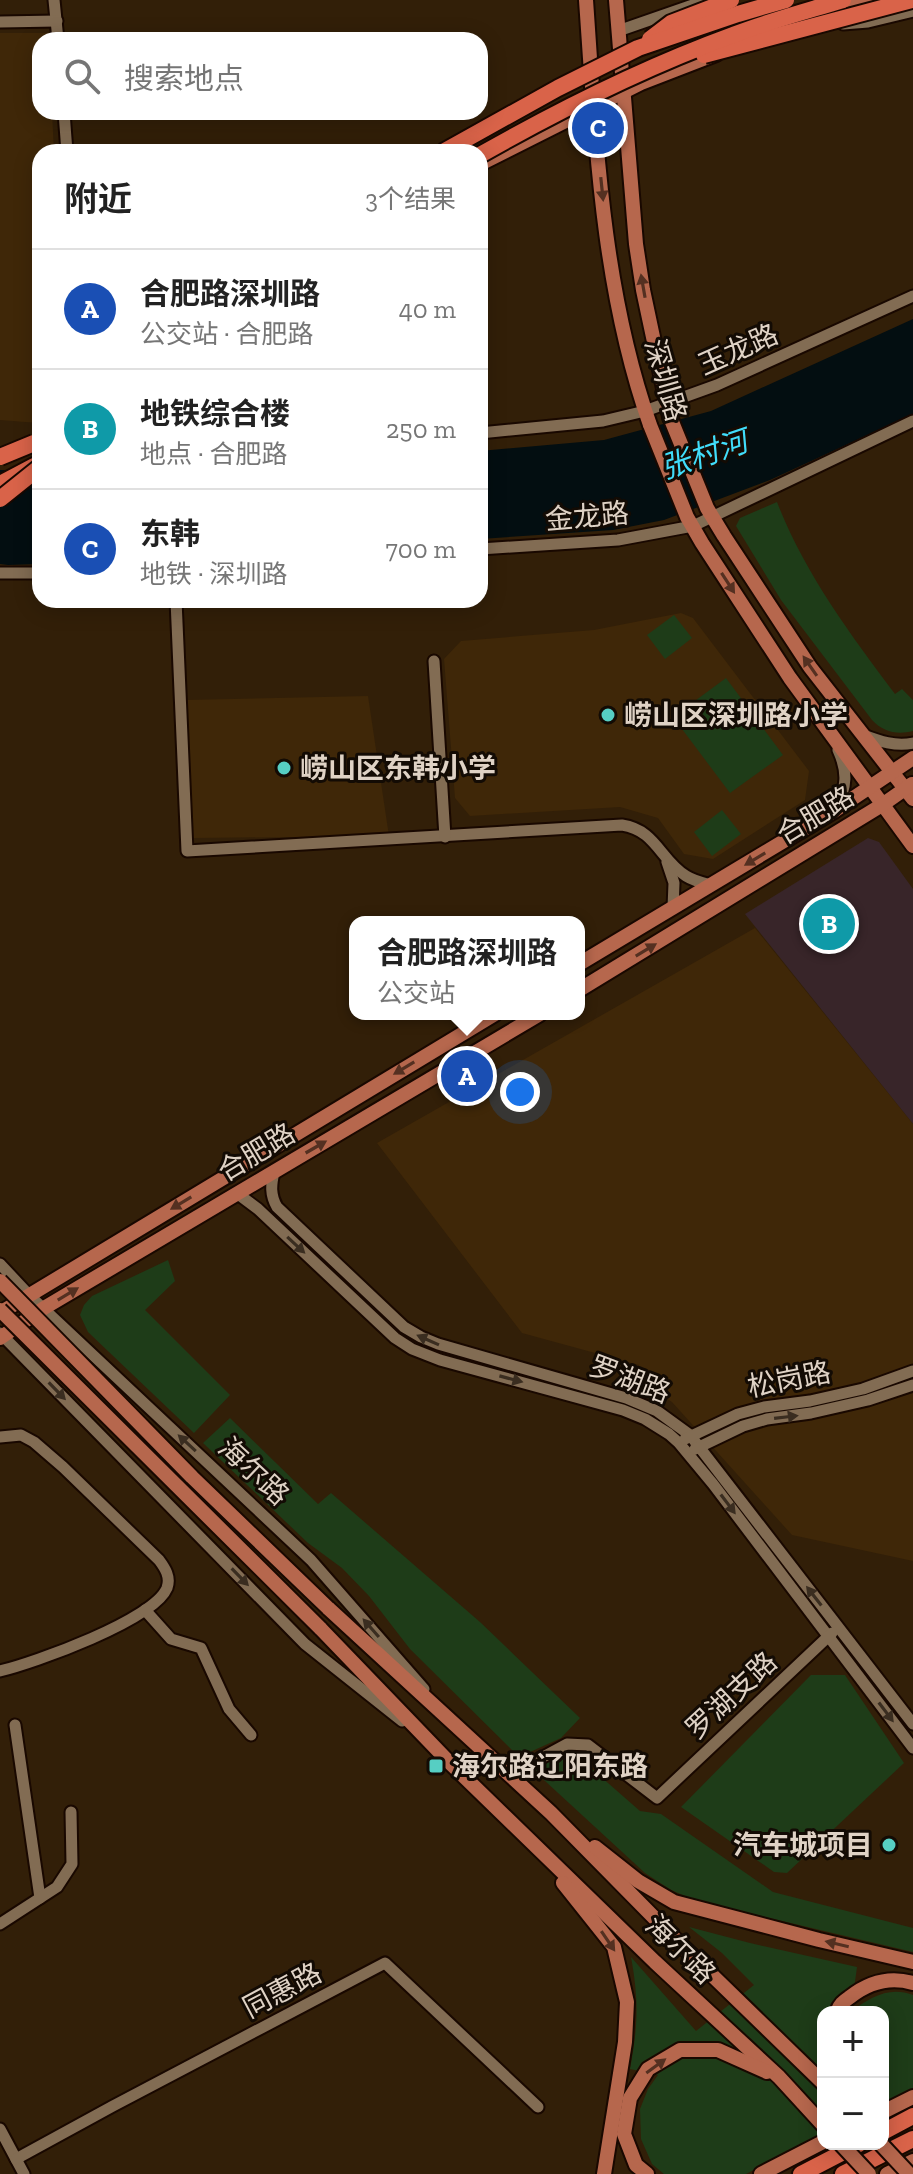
<!DOCTYPE html>
<html lang="zh">
<meta charset="utf-8">
<style>
:root{--surface:#fff;--page:#f2f2f2;--text:#222;--muted:#767676;--line:#e0e0e0;--accent:#111827}
body{margin:0;font-family:"Zilla Slab","Noto Sans SC",serif;background:var(--page);color:var(--text)}
.controls{position:absolute;right:24px;bottom:24px;display:grid;overflow:hidden;border-radius:16px;box-shadow:0 4px 20px #0003}
.controls button{width:72px;height:72px;display:grid;place-items:center;padding:0;border:0;border-bottom:2px solid var(--line);background:var(--surface);color:var(--text);font:40px sans-serif}
.you{position:absolute;left:520px;top:1092px;width:28px;height:28px;margin:-20px;border:6px solid #fff;border-radius:50%;background:#1a73e8;box-shadow:0 0 0 12px #1a73e833}
.badge{display:grid;place-items:center;width:52px;height:52px;border-radius:50%;background:var(--accent);color:#fff;font-size:26px;font-weight:700}
.pin{position:absolute;translate:-50% -50%;border:4px solid #fff;box-shadow:0 2px 8px #0006}
.popup{position:absolute;left:349px;top:916px;width:236px;height:104px;box-sizing:border-box;display:grid;place-content:center;border-radius:16px;background:var(--surface);filter:drop-shadow(0 2px 6px #0005);font-size:26px;white-space:nowrap;color:var(--muted)}
.popup b{font-size:30px;color:var(--text)}
.popup::after{content:'';position:absolute;left:50%;top:100%;margin-left:-16px;border:16px solid transparent;border-top-color:var(--surface)}
.list{margin:0;padding:0;list-style:none}
h2{display:flex;justify-content:space-between;align-items:center;height:104px;margin:0;padding:0 32px;font-size:34px}
h2 small{font-size:26px;font-weight:400;color:var(--muted)}
.list li{display:grid;grid-template-columns:52px 1fr auto;gap:24px;align-items:center;box-sizing:border-box;height:120px;padding:0 32px;border-top:2px solid var(--line)}
.list b{display:block;font-size:30px;white-space:nowrap}
.list p{margin:0;font-size:26px;white-space:nowrap;color:var(--muted)}
.list em{font-size:26px;font-style:normal;color:var(--muted)}
.icon{flex:none;width:44px;height:44px;fill:none;stroke:currentColor;stroke-width:2;stroke-linecap:round;stroke-linejoin:round}
.map{position:relative;flex:none;width:913px;height:2174px;overflow:hidden}
.search{position:absolute;background:var(--surface);box-shadow:0 4px 20px #0003;left:32px;top:32px;width:456px;height:88px;display:flex;align-items:center;gap:20px;box-sizing:border-box;padding:0 28px;border-radius:24px;color:var(--muted);font-size:30px}
.panel{position:absolute;background:var(--surface);box-shadow:0 4px 20px #0003;left:32px;top:144px;width:456px;height:464px;border-radius:24px}
.map>svg:first-child{display:block}
.commercial{fill:#382529}
.built{fill:#3f2708}
.green{fill:#1e3c18}
.water{fill:#030e11}
.lines{fill:none;stroke-linecap:round;stroke-linejoin:round}
.minor-casing{stroke:#190800;stroke-width:15}
.major-casing{stroke:#190800;stroke-width:18}
.highway-casing{stroke:#190800;stroke-width:20}
.minor{stroke:#826c53;stroke-width:11}
.major{stroke:#b6674d;stroke-width:14}
.highway{stroke:#d96349;stroke-width:16}
.major-bridge-casing{stroke:#190800;stroke-width:18;stroke-linecap:butt}
.highway-bridge-casing{stroke:#190800;stroke-width:20;stroke-linecap:butt}
.major-bridge{stroke:#b6674d;stroke-width:14}
.highway-bridge{stroke:#d96349;stroke-width:16}
.oneway{fill:#543021}
.oneway2{fill:#3a2d20}
.poi-dot{fill:#56cec3;stroke:#130b04;stroke-width:3}
.labels{text-anchor:middle;stroke-width:6;stroke-linejoin:round;paint-order:stroke}
.street-label{font-size:28px;fill:#dfd2c5;stroke:#130b04}
.poi-label{font-size:28px;font-weight:bold;fill:#dfd2c5;stroke:#130b04;text-anchor:start}
.water-label{font-size:30px;font-style:italic;fill:#41ddfa;stroke:#130b04}
</style>
<div class="map">
<svg width="913" height="2174" viewBox="0 0 913 2174">
<rect width="100%" height="100%" fill="#321f08"/>
<!-- commercial -->
<path class="commercial" d="M868,838L879,842L913,889V1124L745,914Z"/>
<!-- built -->
<g class="built">
<path d="M0,33H50V40H40V112H52L54,152H40V401L38,423L0,420Z"/>
<path d="M681,613L693,618L809,771L805,800L713,859L684,854L658,818L620,807L470,816L455,798L444,659L461,641L594,630Z"/>
<path d="M368,696L389,836L193,838L186,700Z"/>
<path d="M755,928L913,1124V1561L792,1535L672,1402L653,1390L625,1379L639,1365L522,1333L377,1143Z"/>
</g>
<!-- green -->
<g class="green">
<path d="M777,502C804,572 850,634 895,694L902,689L913,700V731C897,735 883,732 872,720L781,600L736,526L740,518Z"/>
<path d="M674,615L692,638L665,659L647,635Z"/>
<path d="M726,678L783,755L730,793L673,717Z"/>
<path d="M722,810L741,834L712,856L694,832Z"/>
<path d="M168,1260L175,1281L145,1310L230,1395L194,1433L88,1332L80,1315L84,1305L92,1296Z"/>
<path d="M230,1418L318,1504L331,1493L480,1622L580,1718L561,1738L519,1757L410,1649L369,1596L342,1568L308,1543L203,1443Z"/>
<path d="M811,1675H845L904,1763L787,1873L774,1872L681,1807Z"/>
<path d="M568,1748L640,1811L661,1814L773,1892L913,1928V1952L694,1900L671,1890L645,1873L532,1769Z"/>
<path d="M689,1927L750,1943L857,1967L851,2011C871,1998 888,1986 913,1995V2090L883,2106V2012H823V2134L746,2174H664L652,2164L641,2139L640,2109L648,2089L658,2075L630,2069C638,2026 639,2001 631,1957L696,2031L754,1985L722,1953Z"/>
</g>
<!-- water -->
<g class="water">
<path d="M913,319V414L770,480L664,520L613,530L480,539V451L604,440L711,411Z"/>
<path d="M0,470H40V564L8,565L0,564Z"/>
</g>
<g class="lines">
<defs>
<g id="minor">
<path d="M54,0L58,40"/>
<path d="M0,22L57,21"/>
<path d="M843,24L868,22L913,11"/>
<path d="M618,31L707,0"/>
<path d="M64,112L67,152"/>
<path d="M480,433L603,421L645,411L717,385L913,296"/>
<path d="M480,549L618,540L693,526L913,421"/>
<path d="M0,573H40"/>
<path d="M176,600L187,851L622,825C656,830 660,860 686,876C694,881 703,883 711,885"/>
<path d="M434,661L445,837"/>
<path d="M863,735C879,741 896,747 913,743"/>
<path d="M836,808C847,787 848,772 838,750"/>
<path d="M667,862L674,883L673,908"/>
<path d="M274,1172C271,1185 270,1195 277,1207L404,1327L421,1337L438,1344L626,1398L657,1411L690,1435L913,1724"/>
<path d="M238,1194L258,1209L395,1338L412,1349L440,1360L623,1410L645,1419L669,1434L679,1443L713,1484L913,1748"/>
<path d="M0,1264L29,1295L311,1560L424,1689"/>
<path d="M0,1333L305,1644L402,1721"/>
<path d="M0,1437L21,1435L34,1442L63,1467L159,1560C165,1568 171,1577 167,1588C154,1620 34,1663 0,1671"/>
<path d="M685,1439L738,1414L764,1407L810,1401L863,1389L913,1371"/>
<path d="M695,1449L743,1426L767,1419L811,1413L868,1400L913,1385"/>
<path d="M145,1610L171,1639L201,1648L229,1709L251,1735"/>
<path d="M15,1725L40,1898"/>
<path d="M510,1775L567,1744L588,1745L657,1798L832,1633"/>
<path d="M0,1924L57,1887L72,1864L71,1812"/>
<path d="M0,2129L24,2174"/>
<path d="M16,2159L113,2106L385,1963L538,2107"/>
</g>
<g id="major">
<path d="M586,0C596,142 602,289 650,425"/>
<path d="M616,0L636,244L643,290L670,417L707,508L724,536L810,667L913,799"/>
<path d="M818,17L875,0"/>
<path d="M480,164L641,83L716,54"/>
<path d="M687,517L702,543L790,678L913,846"/>
<path d="M579,964L834,811L913,758"/>
<path d="M579,990L882,805L912,784"/>
<path d="M0,1313L495,1014"/>
<path d="M0,1338L44,1308L540,1014"/>
<path d="M328,1608L551,1813L680,1944L823,2083"/>
<path d="M320,1628L448,1761L655,1962L779,2077L823,2125"/>
<path d="M595,1847L638,1881L674,1902L819,1940L913,1962"/>
<path d="M563,1883L614,1947L627,2002L625,2042L604,2174"/>
<path d="M837,2012C840,2004 843,2002 850,1997C869,1982 889,1976 913,1983"/>
<path d="M883,2112L913,2097"/>
<path d="M647,2174L636,2165L624,2134L630,2098L648,2069L680,2050H718L767,2072"/>
<path d="M761,2174L823,2142"/>
<path d="M887,2174L913,2161"/>
</g>
<g id="highway">
<path d="M0,484L34,466"/>
<path d="M883,2132L913,2116"/>
<path d="M801,2174L859,2144"/>
<path d="M843,2174L913,2139"/>
</g>
</defs>
<!-- minor casing -->
<use href="#minor" class="minor-casing"/>
<!-- major casing -->
<use href="#major" class="major-casing"/>
<!-- highway casing -->
<use href="#highway" class="highway-casing"/>
<!-- minor -->
<use href="#minor" class="minor"/>
<!-- major -->
<use href="#major" class="major"/>
<!-- highway -->
<use href="#highway" class="highway"/>
<defs>
<g id="major-bridge">
<path d="M650,425L687,517"/>
<path d="M0,1281L192,1477L328,1608"/>
<path d="M0,1310L320,1628"/>
<path d="M841,2144L869,2174"/>
<path d="M881,2144L909,2174"/>
</g>
<g id="highway-bridge">
<path d="M650,39L671,23L731,0"/>
<path d="M704,55L912,0"/>
<path d="M443,152L558,88L638,48L738,14L786,0"/>
<path d="M480,155C561,109 645,67 733,35C769,21 807,11 843,0"/>
<path d="M0,457L34,443"/>
<path d="M0,499L40,467"/>
</g>
</defs>
<!-- major-bridge casing -->
<use href="#major-bridge" class="major-bridge-casing"/>
<!-- highway-bridge casing -->
<use href="#highway-bridge" class="highway-bridge-casing"/>
<!-- major-bridge -->
<use href="#major-bridge" class="major-bridge"/>
<!-- highway-bridge -->
<use href="#highway-bridge" class="highway-bridge"/>
</g>
<!-- one-way arrows -->
<defs><path id="oneway-solid" d="M-6-.8H1V-3.2L6.5 0L1 3.2V.8H-6Z" transform="scale(2)"/></defs>
<g class="oneway">
<use href="#oneway-solid" transform="translate(602 189) rotate(84)"/>
<use href="#oneway-solid" transform="translate(643 286) rotate(-100)"/>
<use href="#oneway-solid" transform="translate(728 583) rotate(57)"/>
<use href="#oneway-solid" transform="translate(810 666) rotate(-125)"/>
<use href="#oneway-solid" transform="translate(755 859) rotate(149)"/>
<use href="#oneway-solid" transform="translate(646 950) rotate(-31)"/>
<use href="#oneway-solid" transform="translate(404 1068) rotate(149)"/>
<use href="#oneway-solid" transform="translate(316 1147) rotate(-30)"/>
<use href="#oneway-solid" transform="translate(181 1203) rotate(149)"/>
<use href="#oneway-solid" transform="translate(68 1294) rotate(-31)"/>
<use href="#oneway-solid" transform="translate(608 1941) rotate(56)"/>
<use href="#oneway-solid" transform="translate(837 1944) rotate(-167)"/>
<use href="#oneway-solid" transform="translate(656 2066) rotate(-36)"/>
</g>
<g class="oneway2">
<use href="#oneway-solid" transform="translate(296 1245) rotate(43)"/>
<use href="#oneway-solid" transform="translate(428 1340) rotate(-156)"/>
<use href="#oneway-solid" transform="translate(511 1379) rotate(15)"/>
<use href="#oneway-solid" transform="translate(57 1391) rotate(46)"/>
<use href="#oneway-solid" transform="translate(786 1417) rotate(-7)"/>
<use href="#oneway-solid" transform="translate(187 1443) rotate(-137)"/>
<use href="#oneway-solid" transform="translate(728 1504) rotate(53)"/>
<use href="#oneway-solid" transform="translate(240 1577) rotate(46)"/>
<use href="#oneway-solid" transform="translate(814 1596) rotate(-128)"/>
<use href="#oneway-solid" transform="translate(371 1628) rotate(-131)"/>
<use href="#oneway-solid" transform="translate(886 1712) rotate(53)"/>
</g>
<!-- markers -->
<g class="poi-dot">
<circle cx="608" cy="715" r="8"/>
<circle cx="284" cy="768" r="8"/>
<rect x="428" y="1758" width="16" height="16" rx="4"/>
<circle cx="889" cy="1845" r="8"/>
</g>
<g class="labels">
<!-- street labels -->
<g class="street-label">
<text transform="translate(738 349) rotate(-24)" y="10">玉龙路</text>
<text transform="translate(666 380) rotate(74)" y="10">深圳路</text>
<text transform="translate(587 516) rotate(-5)" y="10">金龙路</text>
<text transform="translate(815 815) rotate(-31)" y="10">合肥路</text>
<text transform="translate(256 1152) rotate(-31)" y="10">合肥路</text>
<text transform="translate(630 1379) rotate(21)" y="10">罗湖路</text>
<text transform="translate(789 1379) rotate(-11)" y="10">松岗路</text>
<text transform="translate(254 1471) rotate(43)" y="10">海尔路</text>
<text transform="translate(731 1695) rotate(-43)" y="10">罗湖支路</text>
<text transform="translate(681 1949) rotate(44)" y="10">海尔路</text>
<text transform="translate(282 1990) rotate(-28)" y="10">同惠路</text>
</g>
<!-- poi labels -->
<g class="poi-label">
<text x="624" y="725">崂山区深圳路小学</text>
<text x="300" y="778">崂山区东韩小学</text>
<text x="452" y="1776">海尔路辽阳东路</text>
<text x="873" y="1855" text-anchor="end">汽车城项目</text>
</g>
<!-- water labels -->
<g class="water-label">
<text transform="translate(704 455) rotate(-19)" y="10">张村河</text>
</g>
</g>
</svg>
<div class="controls">
<button>+</button>
<button>−</button>
</div>
<div class="you"></div>
<div class="pin badge" style="left:467px;top:1076px;background:#1a4fb4">A</div>
<div class="popup"><b>合肥路深圳路</b>公交站</div>
<div class="pin badge" style="left:829px;top:924px;background:#0f9aa8">B</div>
<div class="pin badge" style="left:598px;top:128px;background:#1a4fb4">C</div>
<div class="search"><svg class="icon" aria-label="search" viewBox="0 0 24 24"><circle cx="10" cy="10" r="6"/><path d="M15 15l6 6"/></svg>搜索地点</div>
<section class="panel">
<h2>附近<small>3个结果</small></h2>
<ul class="list">
<li><span class="badge" style="background:#1a4fb4">A</span><div><b>合肥路深圳路</b><p>公交站 · 合肥路</p></div><em>40 m</em></li>
<li><span class="badge" style="background:#0f9aa8">B</span><div><b>地铁综合楼</b><p>地点 · 合肥路</p></div><em>250 m</em></li>
<li><span class="badge" style="background:#1a4fb4">C</span><div><b>东韩</b><p>地铁 · 深圳路</p></div><em>700 m</em></li>
</ul>
</section>
</div>
